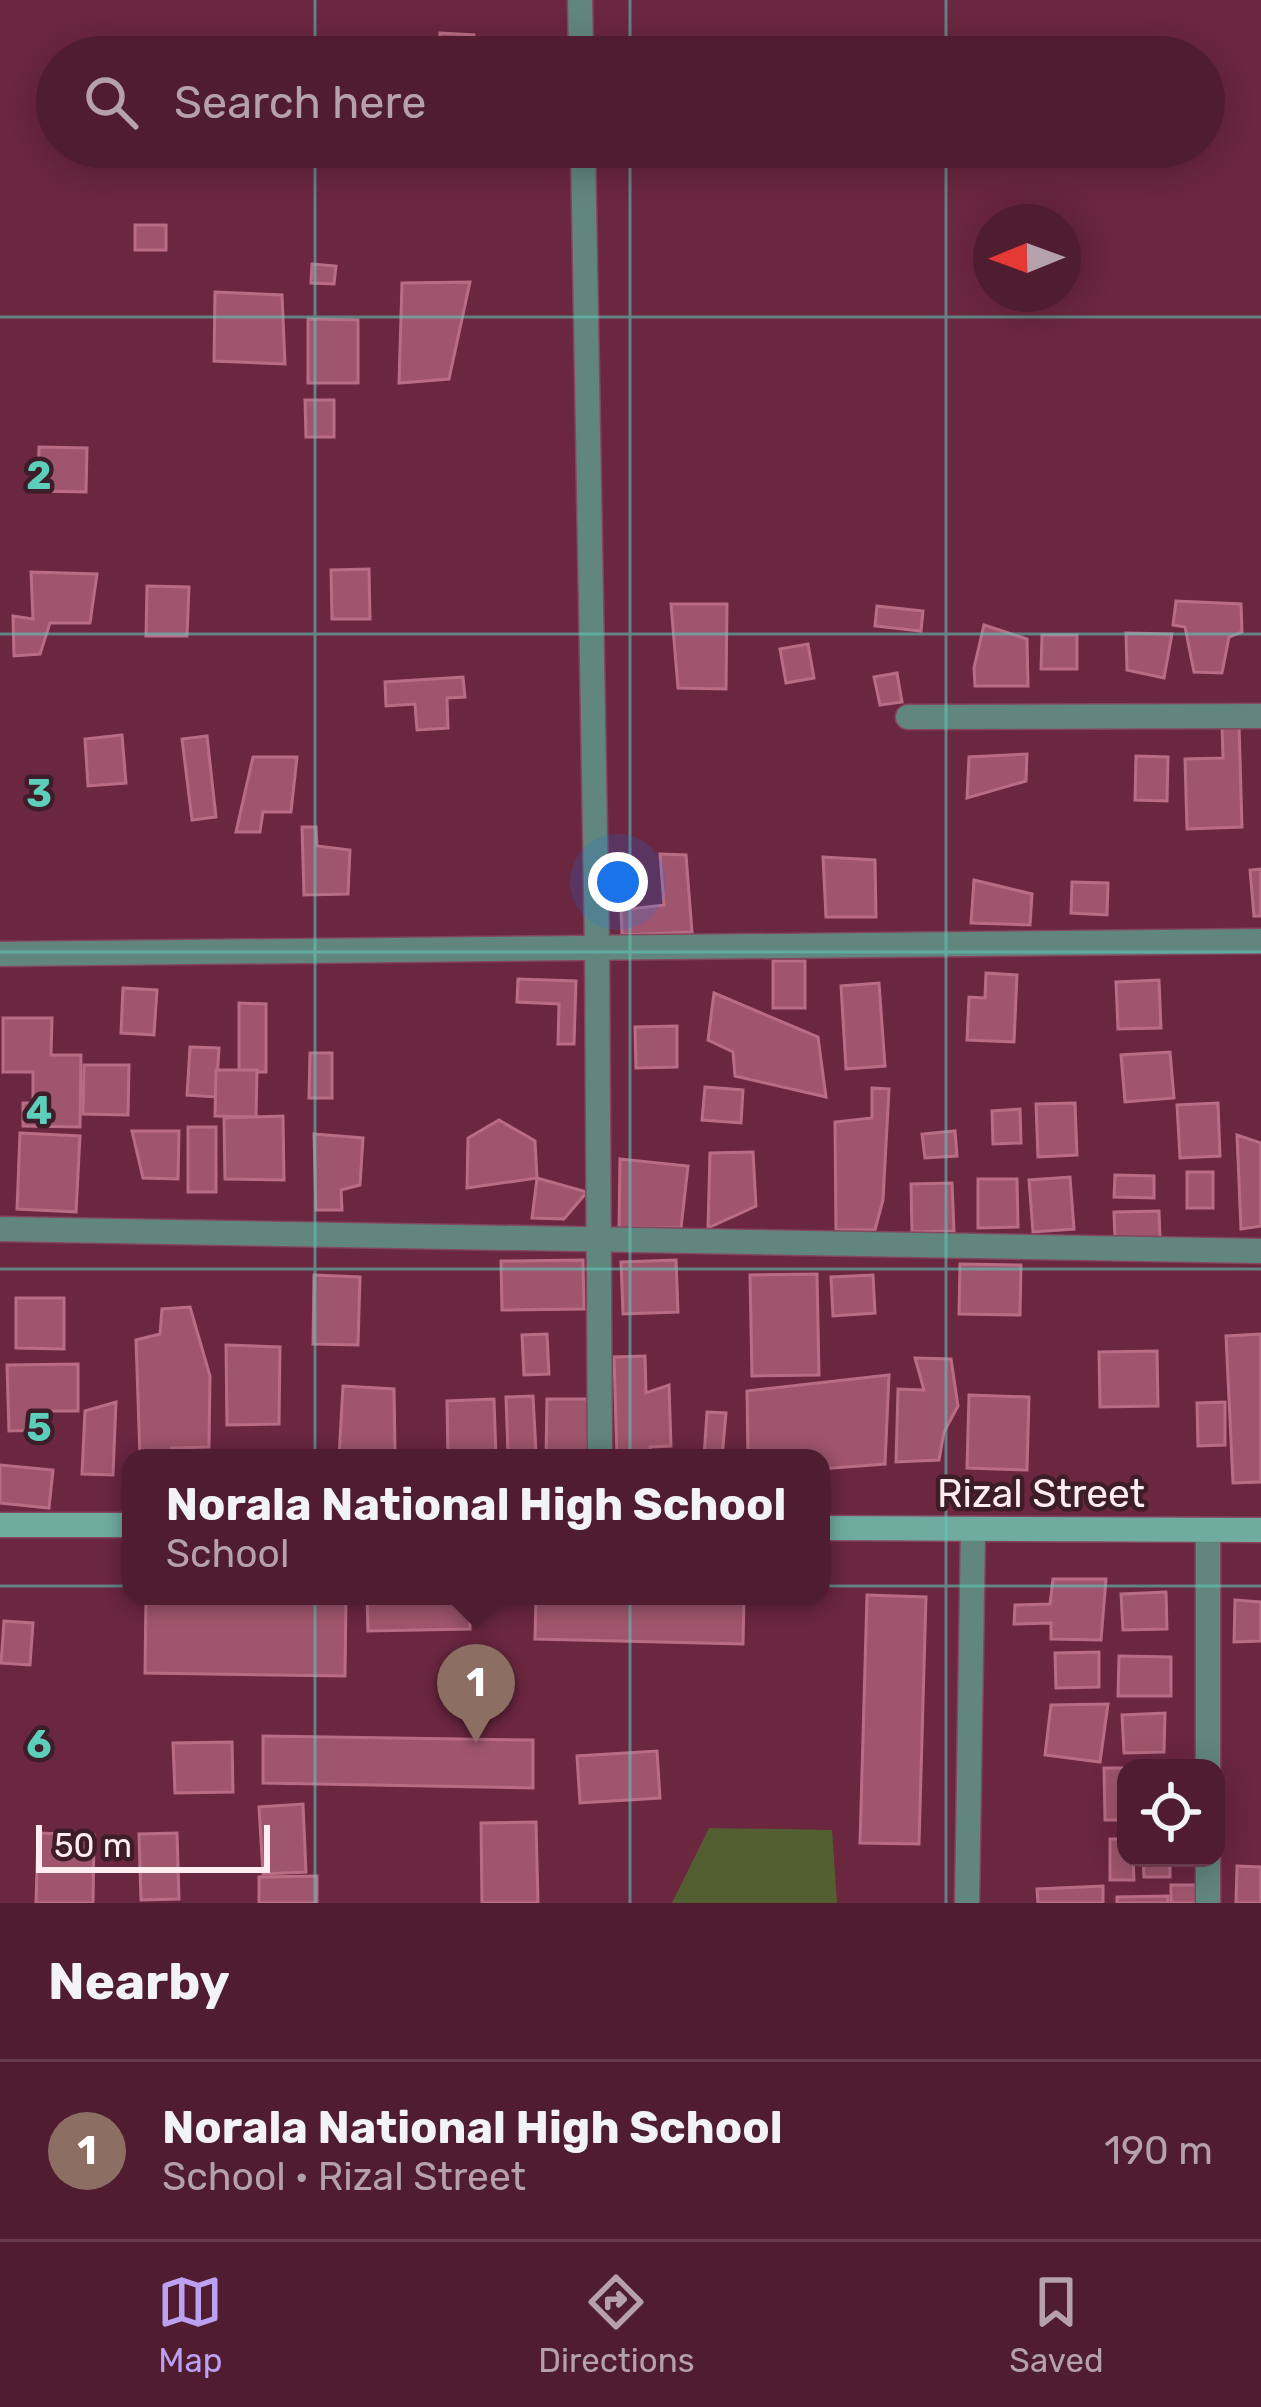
<!DOCTYPE html>
<meta charset="utf-8">
<style>
:root{--surface:#501c30;--page:#562538;--text:#f1f3f6;--muted:#b4a1ab;--line:#673a4c;--accent:#bca0f2}
body{margin:0;font-family:Rubik,sans-serif;background:var(--page);color:var(--text)}
.controls{position:absolute;right:36px;bottom:36px;display:grid;overflow:hidden;border-radius:24px;box-shadow:0 6px 30px #0003}
.controls button{width:108px;height:108px;display:grid;place-items:center;padding:0;border:0;border-bottom:3px solid var(--line);background:var(--surface);color:var(--text);font:60px sans-serif}
.compass{position:absolute;left:973px;top:204px;width:108px;height:108px;border-radius:50%;background:var(--surface);box-shadow:0 6px 30px #0003;rotate:269deg}
.scale{position:absolute;left:36px;bottom:30px;width:234px;box-sizing:border-box;padding-left:12px;border:6px solid #ffedf1;border-top:0;font-size:33px;line-height:42px;white-space:nowrap;color:#ffedf1;-webkit-text-stroke:9px #3d1d28;paint-order:stroke}
.you{position:absolute;left:618px;top:882px;width:42px;height:42px;margin:-30px;border:9px solid #fff;border-radius:50%;background:#1a73e8;box-shadow:0 0 0 18px #1a73e833}
.badge{display:grid;place-items:center;width:78px;height:78px;border-radius:50%;background:var(--accent);color:#fff;font-size:39px;font-weight:700}
.pin{position:absolute;translate:-50% -99px;filter:drop-shadow(0 3px 6px #0008)}
.pin::after{content:'';position:absolute;top:63px;width:42px;height:36px;background:inherit;clip-path:polygon(0 0,100% 0,50% 100%)}
.popup{position:absolute;left:122px;top:1449px;width:708px;height:156px;box-sizing:border-box;display:grid;place-content:center;border-radius:24px;background:var(--surface);filter:drop-shadow(0 3px 9px #0005);font-size:39px;white-space:nowrap;color:var(--muted)}
.popup b{font-size:45px;color:var(--text)}
.popup::after{content:'';position:absolute;left:50%;top:100%;margin-left:-24px;border:24px solid transparent;border-top-color:var(--surface)}
.list{margin:0;padding:0;list-style:none}
h2{display:flex;justify-content:space-between;align-items:center;height:156px;margin:0;padding:0 48px;font-size:51px}
h2 small{font-size:39px;font-weight:400;color:var(--muted)}
.list li{display:grid;grid-template-columns:78px 1fr auto;gap:36px;align-items:center;box-sizing:border-box;height:180px;padding:0 48px;border-top:3px solid var(--line)}
.list b{display:block;font-size:45px;white-space:nowrap}
.list p{margin:0;font-size:39px;white-space:nowrap;color:var(--muted)}
.list em{font-size:39px;font-style:normal;color:var(--muted)}
.icon{flex:none;width:66px;height:66px;fill:none;stroke:currentColor;stroke-width:2;stroke-linecap:round;stroke-linejoin:round}
.map{position:relative;flex:none;width:1261px;height:1903px;overflow:hidden}
.search{position:absolute;background:var(--surface);box-shadow:0 6px 30px #0003;left:36px;right:36px;top:36px;height:132px;display:flex;align-items:center;gap:30px;box-sizing:border-box;padding:0 42px;border-radius:66px;color:var(--muted);font-size:45px}
.sheet{height:336px;background:var(--surface)}
nav{display:flex;justify-content:space-around;align-items:center;box-sizing:border-box;height:168px;border-top:3px solid var(--line);background:var(--surface);font-size:33px;color:var(--muted)}
nav a{display:grid;justify-items:center;gap:6px}
nav .on{color:var(--accent)}
.map>svg:first-child{display:block}
.green{fill:#545f31}
.building{fill:#9f556d;stroke:#b96d85;stroke-width:3}
.lines{fill:none;stroke-linecap:round;stroke-linejoin:round}
.street-casing{stroke:#83465c;stroke-width:27}
.secondary-casing{stroke:#83465c;stroke-width:27}
.street{stroke:#61867e;stroke-width:24}
.secondary{stroke:#6fac9f;stroke-width:24}
.grid{fill:none;stroke:#5cceba;stroke-width:3;stroke-opacity:0.55}
.labels{text-anchor:middle;stroke-width:9;stroke-linejoin:round;paint-order:stroke}
.street-label{font-size:39px;fill:#ffedf1;stroke:#3d1d28}
.grid-label{font-size:39px;text-anchor:middle;font-weight:bold;fill:#5cceba;stroke:#3d1d28;stroke-width:9;stroke-linejoin:round;paint-order:stroke}
</style>
<div class="map">
<svg width="1261" height="1903" viewBox="0 0 1261 1903">
<rect width="100%" height="100%" fill="#6b2640"/>
<!-- green -->
<path class="green" d="M709,1828L832,1830L837,1903H672Z"/>
<!-- building -->
<g class="building">
<path d="M440,33L474,35L476,57H439Z"/>
<path d="M183,38L184,57H100L99,43Z"/>
<path d="M402,46V57H352V47Z"/>
<rect x="135" y="225" width="31" height="25"/>
<path d="M312,264L336,266L334,284L311,283Z"/>
<path d="M470,282L449,379L399,383L402,283Z"/>
<path d="M215,292L282,295L285,364L214,361Z"/>
<path d="M308,319L358,320V383H308Z"/>
<path d="M305,400H334V437H306Z"/>
<path d="M39,447L87,448L86,492L38,491Z"/>
<path d="M369,569L370,619H332L331,570Z"/>
<path d="M31,572L97,574L90,623H50L40,654L14,656L13,616L33,619Z"/>
<path d="M147,586L189,587L187,636H146Z"/>
<path d="M1176,601L1241,604L1242,632L1229,637L1222,673L1194,672L1185,627L1173,625Z"/>
<path d="M671,604H727L726,689L678,688Z"/>
<path d="M877,606L923,611L921,631L875,626Z"/>
<path d="M984,625L1027,639L1028,686H975L974,668Z"/>
<path d="M1126,633L1172,634L1164,678L1127,670Z"/>
<path d="M1042,635H1077V669H1041Z"/>
<path d="M808,644L814,678L786,683L780,649Z"/>
<path d="M897,673L902,702L880,705L874,677Z"/>
<path d="M463,677L465,697L447,698L448,728L417,730L415,704L386,706L385,682Z"/>
<path d="M1239,724L1242,827L1187,829L1185,759L1223,758L1222,725Z"/>
<path d="M122,735L126,783L88,786L85,739Z"/>
<path d="M207,736L216,817L192,820L182,739Z"/>
<path d="M1027,754L1026,781L967,798L969,757Z"/>
<path d="M1136,756L1168,757L1167,801L1135,800Z"/>
<path d="M253,757H297L291,812H263L260,832H236Z"/>
<path d="M302,827H316L317,846L350,850L348,894L304,895Z"/>
<path d="M660,854L686,855L692,932L622,935L621,910L664,905Z"/>
<path d="M823,857L875,860L876,917H826Z"/>
<path d="M1261,869V916H1254L1250,870Z"/>
<path d="M974,880L1032,894L1030,925L971,923Z"/>
<path d="M1072,882L1108,883L1107,915L1071,913Z"/>
<rect x="773" y="961" width="32" height="47"/>
<path d="M986,973L1017,975L1014,1042L967,1040L969,997L985,998Z"/>
<path d="M518,979L576,981L574,1044H558L559,1004L517,1002Z"/>
<path d="M1159,980L1161,1028L1118,1029L1116,982Z"/>
<path d="M879,983L885,1066L846,1069L841,986Z"/>
<path d="M123,988L157,990L154,1035L121,1033Z"/>
<path d="M714,993L818,1037L826,1097L735,1076L733,1052L708,1040Z"/>
<path d="M239,1003L266,1004V1072H239Z"/>
<path d="M3,1018H52L51,1055H81L80,1127L23,1126V1103H33V1072H3Z"/>
<path d="M677,1026V1067L636,1068L635,1027Z"/>
<path d="M190,1047L219,1048L216,1097L187,1095Z"/>
<path d="M1170,1052L1174,1098L1125,1102L1121,1055Z"/>
<path d="M310,1053H332V1098H309Z"/>
<path d="M84,1065H129L128,1115L83,1114Z"/>
<path d="M216,1070H257L256,1117L215,1116Z"/>
<path d="M705,1087L743,1090L741,1123L702,1120Z"/>
<path d="M872,1088L889,1089L883,1200L875,1230H836L835,1122L872,1118Z"/>
<path d="M1075,1103L1077,1155L1038,1157L1036,1104Z"/>
<path d="M1218,1103L1220,1156L1180,1158L1177,1105Z"/>
<path d="M1020,1109L1021,1143L993,1144L992,1111Z"/>
<path d="M283,1116L284,1180L225,1179L224,1118Z"/>
<path d="M499,1120L535,1141L537,1178L467,1188L468,1138Z"/>
<rect x="188" y="1127" width="28" height="65"/>
<path d="M132,1131H179L178,1179L143,1178Z"/>
<path d="M955,1131L957,1156L925,1158L922,1134Z"/>
<path d="M20,1133L80,1136L76,1212L17,1209Z"/>
<path d="M314,1134L363,1138L360,1185L341,1190L342,1210H316Z"/>
<path d="M1237,1135L1261,1143V1226L1241,1229Z"/>
<path d="M753,1152L756,1206L708,1228L710,1153Z"/>
<path d="M620,1159L688,1166L681,1228H619Z"/>
<rect x="1187" y="1172" width="26" height="36"/>
<path d="M1115,1175L1154,1176V1198L1114,1197Z"/>
<path d="M1070,1177L1074,1229L1033,1232L1029,1180Z"/>
<path d="M537,1178L587,1192L564,1219L532,1218Z"/>
<path d="M978,1179H1017L1018,1227L978,1228Z"/>
<path d="M952,1183L954,1231L912,1232L911,1184Z"/>
<path d="M1159,1211L1160,1238L1115,1240L1114,1212Z"/>
<path d="M583,1260L584,1309L502,1310L501,1261Z"/>
<path d="M676,1260L678,1312L623,1314L621,1262Z"/>
<path d="M960,1264L1021,1265L1020,1315L959,1314Z"/>
<path d="M817,1274L819,1375L752,1376L750,1275Z"/>
<path d="M314,1275L360,1277L358,1345L313,1344Z"/>
<path d="M873,1275L875,1313L833,1316L831,1277Z"/>
<path d="M16,1298H64V1349L16,1348Z"/>
<path d="M190,1307L210,1376L209,1447L171,1448L169,1458H140L136,1340L160,1334L162,1309Z"/>
<path d="M547,1334L549,1374L524,1375L522,1335Z"/>
<path d="M1261,1334V1482L1233,1483L1226,1336Z"/>
<path d="M226,1345L280,1347L279,1424L227,1425Z"/>
<path d="M1157,1351L1158,1406L1100,1407L1099,1352Z"/>
<path d="M645,1356L646,1393L669,1385L671,1446L650,1447L651,1458H617L614,1357Z"/>
<path d="M915,1358L951,1359L958,1406L944,1432L939,1460L896,1462L898,1389L924,1390Z"/>
<path d="M78,1364V1411H50L43,1430L9,1431L7,1365Z"/>
<path d="M889,1375L885,1464L821,1469V1458H748L747,1391Z"/>
<path d="M343,1386L394,1389L395,1449L389,1458H339Z"/>
<path d="M969,1395L1029,1397L1027,1470L967,1468Z"/>
<path d="M533,1396L536,1452L508,1453L506,1397Z"/>
<path d="M494,1399L496,1458H448L447,1401Z"/>
<path d="M547,1399H589L588,1458H546Z"/>
<path d="M116,1402L113,1475L82,1474L85,1411Z"/>
<path d="M1225,1402V1445L1198,1446L1197,1403Z"/>
<path d="M707,1412L726,1413L722,1458H704Z"/>
<path d="M0,1465L53,1470L49,1508L0,1503Z"/>
<path d="M1053,1579H1106L1101,1640L1051,1639V1623L1014,1624L1015,1605L1050,1604Z"/>
<path d="M1166,1592L1167,1629L1123,1630L1121,1594Z"/>
<path d="M867,1595L926,1597L919,1844L860,1843Z"/>
<path d="M146,1596L346,1597L345,1676L145,1673Z"/>
<path d="M367,1596H470V1629L368,1631Z"/>
<path d="M536,1596H744L743,1644L535,1639Z"/>
<path d="M1235,1600L1261,1602V1641L1234,1642Z"/>
<path d="M4,1621L33,1623L30,1665L1,1663Z"/>
<path d="M1099,1652V1687L1056,1688L1055,1653Z"/>
<path d="M1119,1656L1171,1657V1696H1118Z"/>
<path d="M1108,1704L1100,1762L1045,1755L1051,1705Z"/>
<path d="M1165,1713L1164,1752L1124,1753L1122,1715Z"/>
<path d="M263,1736L533,1740V1788L263,1783Z"/>
<path d="M232,1742L233,1792L175,1793L173,1743Z"/>
<path d="M657,1751L660,1798L580,1803L577,1756Z"/>
<path d="M1104,1768H1137H1126V1820H1105Z"/>
<path d="M303,1804L306,1872L263,1874L259,1807Z"/>
<path d="M536,1822L538,1903H482L481,1823Z"/>
<path d="M38,1833L94,1835L93,1903H36Z"/>
<path d="M177,1833L179,1899L141,1900L139,1834Z"/>
<path d="M1110,1839H1126V1858H1133L1134,1880H1110Z"/>
<path d="M1143,1858H1170V1877H1144Z"/>
<path d="M1237,1866L1261,1867V1903H1236Z"/>
<path d="M317,1876V1903H259V1877Z"/>
<rect x="1171" y="1885" width="29" height="18"/>
<path d="M1103,1886V1903H1038L1037,1889Z"/>
<path d="M1168,1896V1903H1117V1897Z"/>
</g>
<g class="lines">
<defs>
<g id="street">
<path d="M580,0L581,57"/>
<path d="M583,147L597,946L600,1458"/>
<path d="M908,717L1261,716"/>
<path d="M0,954L1261,941"/>
<path d="M0,1229L1261,1251"/>
<path d="M1208,1768V1531"/>
<path d="M967,1903L973,1529"/>
<path d="M1208,1903V1858"/>
</g>
<g id="secondary">
<path d="M0,1525H131"/>
<path d="M821,1528L1261,1530"/>
</g>
</defs>
<!-- street casing -->
<use href="#street" class="street-casing"/>
<!-- secondary casing -->
<use href="#secondary" class="secondary-casing"/>
<!-- street -->
<use href="#street" class="street"/>
<!-- secondary -->
<use href="#secondary" class="secondary"/>
</g>
<!-- grid -->
<path class="grid" d="M315,0V57M630,0V57M946,0V57M315,147V1903M630,147V1903M946,147V1903M0,317H1261M0,634H1261M0,952H1261M0,1269H1261M0,1586H1261"/>
<g class="labels">
<!-- street labels -->
<g class="street-label">
<text x="1041" y="1507">Rizal Street</text>
</g>
</g>
<g class="grid-label">
<text x="39" y="489">2</text>
<text x="39" y="807">3</text>
<text x="39" y="1124">4</text>
<text x="39" y="1441">5</text>
<text x="39" y="1758">6</text>
</g>
</svg>
<div class="controls">
<button><svg class="icon" aria-label="locate" viewBox="0 0 24 24"><circle cx="12" cy="12" r="6"/><path d="M12 2v4M12 18v4M2 12h4M18 12h4"/></svg></button>
</div>
<svg class="compass" viewBox="-18 -18 36 36"><path d="M0-13l5 13h-10z" fill="#e53935"/><path d="M0 13l5-13h-10z" fill="#b4a1ab"/></svg>
<div class="scale">50 m</div>
<div class="you"></div>
<div class="pin badge" style="left:476px;top:1743px;background:#8d6e63">1</div>
<div class="popup"><b>Norala National High School</b>School</div>
<div class="search"><svg class="icon" aria-label="search" viewBox="0 0 24 24"><circle cx="10" cy="10" r="6"/><path d="M15 15l6 6"/></svg>Search here</div>
</div>
<section class="sheet">
<h2>Nearby<small></small></h2>
<ul class="list">
<li><span class="badge" style="background:#8d6e63">1</span><div><b>Norala National High School</b><p>School · Rizal Street</p></div><em>190 m</em></li>
</ul>
</section>
<nav>
<a class="on"><svg class="icon" aria-label="map" viewBox="0 0 24 24"><path d="M3 6l6-2 6 2 6-2v14l-6 2-6-2-6 2zM9 4v14M15 6v14"/></svg>Map</a>
<a><svg class="icon" aria-label="directions" viewBox="0 0 24 24"><path d="M12 3l9 9-9 9-9-9zM9 14v-3h6M13 9l2 2-2 2"/></svg>Directions</a>
<a><svg class="icon" aria-label="saved" viewBox="0 0 24 24"><path d="M7 4h10v16l-5-4-5 4z"/></svg>Saved</a>
</nav>
